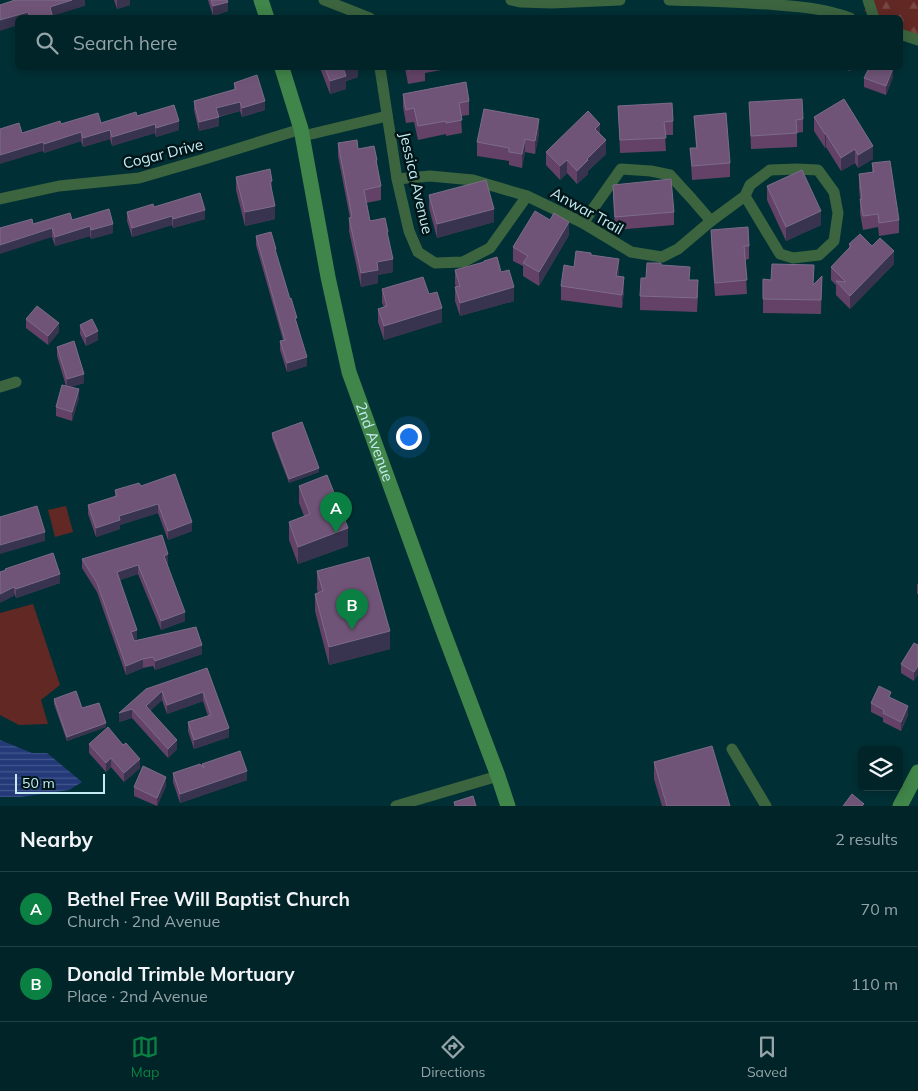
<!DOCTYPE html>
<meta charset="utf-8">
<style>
:root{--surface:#002428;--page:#0e3034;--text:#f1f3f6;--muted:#95a4a8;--line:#224145;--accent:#0b8043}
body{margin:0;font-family:Mulish,sans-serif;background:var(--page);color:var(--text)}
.controls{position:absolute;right:15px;bottom:15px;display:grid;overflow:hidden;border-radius:8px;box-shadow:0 2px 12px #0003}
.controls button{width:45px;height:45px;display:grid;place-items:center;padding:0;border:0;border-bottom:1px solid var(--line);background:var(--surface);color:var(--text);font:25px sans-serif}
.scale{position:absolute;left:15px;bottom:12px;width:90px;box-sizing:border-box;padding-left:5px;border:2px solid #c4ebf1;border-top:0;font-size:14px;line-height:18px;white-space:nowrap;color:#c4ebf1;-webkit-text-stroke:4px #001619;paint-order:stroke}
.you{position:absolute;left:408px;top:436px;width:18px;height:18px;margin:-12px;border:4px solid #fff;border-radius:50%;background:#1a73e8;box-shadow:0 0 0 8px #1a73e833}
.badge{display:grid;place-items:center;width:32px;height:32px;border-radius:50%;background:var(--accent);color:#fff;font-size:16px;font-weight:700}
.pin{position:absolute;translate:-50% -41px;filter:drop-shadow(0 1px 2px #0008)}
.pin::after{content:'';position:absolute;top:26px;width:18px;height:15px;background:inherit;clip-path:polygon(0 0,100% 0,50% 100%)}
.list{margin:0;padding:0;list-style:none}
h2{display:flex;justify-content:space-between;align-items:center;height:65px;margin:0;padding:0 20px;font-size:21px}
h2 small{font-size:16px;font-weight:400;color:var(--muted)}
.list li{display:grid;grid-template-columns:32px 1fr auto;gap:15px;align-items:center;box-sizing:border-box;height:75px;padding:0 20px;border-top:1px solid var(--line)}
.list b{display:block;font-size:19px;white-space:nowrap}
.list p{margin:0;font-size:16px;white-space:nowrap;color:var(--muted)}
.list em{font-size:16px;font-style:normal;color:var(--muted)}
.icon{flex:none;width:28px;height:28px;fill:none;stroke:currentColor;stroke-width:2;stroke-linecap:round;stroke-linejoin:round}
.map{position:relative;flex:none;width:918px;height:806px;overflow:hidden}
.search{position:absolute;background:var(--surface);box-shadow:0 2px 12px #0003;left:15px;right:15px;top:15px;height:55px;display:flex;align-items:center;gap:12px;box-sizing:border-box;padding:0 18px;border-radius:8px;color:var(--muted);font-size:19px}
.sheet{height:215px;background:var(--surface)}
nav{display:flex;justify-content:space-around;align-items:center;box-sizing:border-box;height:70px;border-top:1px solid var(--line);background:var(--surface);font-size:14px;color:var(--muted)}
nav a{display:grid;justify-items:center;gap:2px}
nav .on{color:var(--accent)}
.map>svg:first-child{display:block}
.forest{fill:url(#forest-firs)}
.park{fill:#622824}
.water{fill:url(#water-rules)}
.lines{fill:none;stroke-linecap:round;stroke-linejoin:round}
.street{stroke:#3b643f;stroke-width:11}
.secondary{stroke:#408549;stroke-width:15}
.wall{fill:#644268}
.shaded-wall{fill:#38334e}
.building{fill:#6f5477;stroke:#7c6c8a}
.labels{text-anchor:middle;stroke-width:5;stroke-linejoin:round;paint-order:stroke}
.street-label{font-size:15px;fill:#c4ebf1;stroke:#001619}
</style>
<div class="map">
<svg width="918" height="806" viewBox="0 0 918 806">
<defs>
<pattern id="forest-firs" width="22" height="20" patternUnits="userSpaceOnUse" patternTransform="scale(1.25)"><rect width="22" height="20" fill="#622824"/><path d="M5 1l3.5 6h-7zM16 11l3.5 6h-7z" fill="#774744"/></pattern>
<pattern id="water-rules" width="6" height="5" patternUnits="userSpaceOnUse" patternTransform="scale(1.25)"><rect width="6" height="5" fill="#243a78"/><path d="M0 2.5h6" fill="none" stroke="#42578c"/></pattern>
</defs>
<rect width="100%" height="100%" fill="#003035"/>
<!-- forest -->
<path class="forest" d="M873,0H918V36L901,28L900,18L878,17L864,11Z"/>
<!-- park -->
<g class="park">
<path d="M66,506L73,532L55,537L48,510Z"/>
<path d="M33,604L60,685L41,700L48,724L19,725L0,715V613Z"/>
</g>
<!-- water -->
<path class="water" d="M0,740L32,753H47L82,782L69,790L21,797H0Z"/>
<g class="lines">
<!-- street -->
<g class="street">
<path d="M324,0L370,18"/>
<path d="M511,0L520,2L552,3L620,0"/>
<path d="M669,0C706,1 742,2 778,5C804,7 826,9 850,18"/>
<path d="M868,0L874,18"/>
<path d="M900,34L918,40"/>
<path d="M380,68L397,179L409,231L418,252L435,263L463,262L490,248L527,196"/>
<path d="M303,136L387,116"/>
<path d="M397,179L430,176L473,180L527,196L583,223L631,252L662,257L678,249L711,221L745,196L750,185L770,170L797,169L818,170L834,192L838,213L834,241L819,255L793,258L780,254L745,196"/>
<path d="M0,199L59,186L139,178L201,160L301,129"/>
<path d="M583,223L621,169L651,171L670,175L692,199L711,221"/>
<path d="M0,387L16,382"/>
<path d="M732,749L766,806"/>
<path d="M396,806L498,776"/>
</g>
<!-- secondary -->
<g class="secondary">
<path d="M261,0L267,18"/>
<path id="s1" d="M282,68L301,129L328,277L349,372L442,628L498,776L508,806"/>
<path d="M900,806L918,772"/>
</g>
</g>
<!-- wall -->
<g class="wall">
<path d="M114,0H130V5L117,9Z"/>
<path d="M208,0H227L228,11L213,16Z"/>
<path d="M320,68H358V77L346,81V89L330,94Z"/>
<path d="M405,68H441V70L425,73V81L408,84Z"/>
<path d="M840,68H851L850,71Z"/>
<path d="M893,77L886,95L864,87V78Z"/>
<path d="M234,83L265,110L242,117L240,111L219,117V126L199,131L194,110V101L234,90Z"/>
<path d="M403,94L469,101V115L461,116L462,133L446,136V134L418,140L414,122L406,123L403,107Z"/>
<path d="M749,102L803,119V132L797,133V147L751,149Z"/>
<path d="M618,106L673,121V135H665L666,151L620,153Z"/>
<path d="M137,116L179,130L156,137L155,133L112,146L110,139L83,147L81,141L44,153L43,151L22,133L61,124L101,123Z"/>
<path d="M694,116L730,163V177L692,180L690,148H696Z"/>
<path d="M814,117L873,159L858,168L855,163L841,171L826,147L825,148L814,131Z"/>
<path d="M539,133L535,154L525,152L522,168L509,165V161L477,156V142Z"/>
<path d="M600,134L606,154L588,171V174L577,184L567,173L560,180L546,165V152Z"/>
<path d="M338,143L358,149L377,160V168L381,186V200L366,203L370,221L388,239L393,272L378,275V283L361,287L349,231V218H350L338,156Z"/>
<path d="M872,163L899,220V233L879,236L878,227L863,230L860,213V199L859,188V174L872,172Z"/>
<path d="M236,177L272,192L275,219L245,226L236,190Z"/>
<path d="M613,185L674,212V225L615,230L613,198Z"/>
<path d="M767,186L821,225L786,241L767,200Z"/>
<path d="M429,195L494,222L437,238L429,208Z"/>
<path d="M154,207L205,219L173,228L172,225L132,237L127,221V212Z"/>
<path d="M72,220L113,233L91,239L90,236L55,246L52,237L33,224Z"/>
<path d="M550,220L569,235L539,286L523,276V266L513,261V247Z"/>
<path d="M711,230L749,246V259L745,260L747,294L715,296L711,243Z"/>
<path d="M256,236L276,253L297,324L307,366L287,372L280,350V341L283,340L256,245Z"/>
<path d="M849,244L872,246L894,264L850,309L836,295V285L831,280V267L849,248Z"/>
<path d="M591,255L619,272L618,277L624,291L622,308L561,300V286L574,267Z"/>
<path d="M661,265L690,280L698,294L697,312L640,310V296L646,278Z"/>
<path d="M455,270L501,272L514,301L460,316L455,301V287H456L455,284Z"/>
<path d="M822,276L821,314L763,313V279L814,284Z"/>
<path d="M382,289L429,294L442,322L384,340L378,322V309L384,307L382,303Z"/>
<path d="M26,319L59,332L48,345L26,328Z"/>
<path d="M80,325L98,340L86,346L80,334Z"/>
<path d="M57,347L84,383L70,387L79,398L72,421L56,416V407L66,386L57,356Z"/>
<path d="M272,433L319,472L289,483L272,438Z"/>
<path d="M141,486L192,531L168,540L158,513L120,525V529L96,537L88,514V505L115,496V490Z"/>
<path d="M299,486L348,546L298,564L289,540V522L304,516L299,503Z"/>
<path d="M82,559L168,563L167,564L185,621L161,630L138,574L120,580L137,639L133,641H134L202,654L155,670L153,666L143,668L126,675L97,592L82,568Z"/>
<path d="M5,569L60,583L16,598Z"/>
<path d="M317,571L390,649L329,665L315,611V594L318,593L317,589Z"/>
<path d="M918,583V594H917V585Z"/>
<path d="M914,643V681L901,673V664Z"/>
<path d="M207,668L229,737L194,749L188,731V722L208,716L203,701L167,714L162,700L150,711L177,749L168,758L132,718L119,722V713Z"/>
<path d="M891,698L908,715L901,731L883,722V718L871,712V703Z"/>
<path d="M54,699L106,727L67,741L54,704Z"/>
<path d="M89,744L140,768L124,782L111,767L106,772L89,753Z"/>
<path d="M654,762L730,806H662L654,779Z"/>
<path d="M202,764L247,780L180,803L173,782V773L202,766Z"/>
<path d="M862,765V777L860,776V767Z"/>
<path d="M166,786L157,806L134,796V787Z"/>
</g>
<!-- shaded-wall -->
<g class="shaded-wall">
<path d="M72,0H85V6L52,16V18H44L50,7Z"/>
<path d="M117,0H130V5L117,9Z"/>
<path d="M228,2V11L213,16V6Z"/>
<path d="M28,12V18H18V25L0,31V20Z"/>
<path d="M343,68H358V77L346,81V89L330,94V81Z"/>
<path d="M893,68V77L886,95V86Z"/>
<path d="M265,101V110L242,117V108Z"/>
<path d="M240,102V111L216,117V108Z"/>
<path d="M219,117V126L199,131V122Z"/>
<path d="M539,119V133L535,154V141Z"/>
<path d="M179,121V130L156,137V128Z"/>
<path d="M155,124V133L112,146V137Z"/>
<path d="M600,124V138L595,129Z"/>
<path d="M110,130V139L83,147V138Z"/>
<path d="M81,132V141L44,153V144Z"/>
<path d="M825,134H826V147L825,148Z"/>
<path d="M525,139V152L522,168V154Z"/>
<path d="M606,140V154L588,171V174L577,184V171L587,159Z"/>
<path d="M43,142V151L0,164V155Z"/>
<path d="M873,146V159L858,168V155Z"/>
<path d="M855,149V163L841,171V158Z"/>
<path d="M567,160V173L560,180V166Z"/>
<path d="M272,181V195L270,182Z"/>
<path d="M275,206V219L245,226V212Z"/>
<path d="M494,209V222L437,238V224Z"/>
<path d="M205,210V219L173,228V219Z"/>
<path d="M821,211V225L786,241V227Z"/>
<path d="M172,216V225L132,237V228Z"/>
<path d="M569,222V235L539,286V272Z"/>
<path d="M113,224V233L91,239V230Z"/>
<path d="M90,226V236L55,246V237Z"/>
<path d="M52,228V237L0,254V245Z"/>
<path d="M894,251V264L850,309V296Z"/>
<path d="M393,259V272L378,275V283L361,287V273L377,262Z"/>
<path d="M619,259V272L616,290V276Z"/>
<path d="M624,277V291L622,308V295Z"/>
<path d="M514,287V301L460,316V303Z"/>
<path d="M442,308V322L384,340V326Z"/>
<path d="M59,323V332L48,345V336Z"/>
<path d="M98,331V340L86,346V337Z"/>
<path d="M307,357V366L287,372V363Z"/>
<path d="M84,374V383L67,388V379Z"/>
<path d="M79,389V398L72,421V412Z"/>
<path d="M319,468V472L289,483V479Z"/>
<path d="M158,504V513L120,525V529L96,537V528L119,516Z"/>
<path d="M192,522V531L168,540V531Z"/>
<path d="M348,528V546L298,564V547Z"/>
<path d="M45,532V541L0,554V545Z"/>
<path d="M168,554V563L164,565V556Z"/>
<path d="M138,565V574L117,581V572Z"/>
<path d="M60,574V583L16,598V589Z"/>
<path d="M14,587V596L0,603V594Z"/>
<path d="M185,612V621L161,630V621Z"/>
<path d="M137,630V639L131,642V632Z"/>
<path d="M390,631V649L329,665V647Z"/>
<path d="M202,645V654L155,670V661Z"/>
<path d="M143,659V668L126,675V666Z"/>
<path d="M918,666V675L914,681V672Z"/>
<path d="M162,691V700L146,715V706Z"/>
<path d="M203,692V701L167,714V705Z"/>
<path d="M908,706V715L901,731V722Z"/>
<path d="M132,709V718L119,722V713Z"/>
<path d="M106,723V727L67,741V737Z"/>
<path d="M229,728V737L194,749V740Z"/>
<path d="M177,740V749L168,758V749Z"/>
<path d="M111,758V767L106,772V763Z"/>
<path d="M140,759V768L124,782V773Z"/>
<path d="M247,771V780L180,803V794Z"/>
<path d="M166,777V786L157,806V798Z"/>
</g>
<!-- building -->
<g class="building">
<path d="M15,0H72L50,7L52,15L44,18H30L28,12L0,20V5Z"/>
<path d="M211,0H227L228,2L213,6Z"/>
<path d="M325,68H345H343L346,76L330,81Z"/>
<path d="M408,68H423L408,70Z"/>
<path d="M869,68H893L886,86L864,78Z"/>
<path d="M257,75L265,101L242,108L240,102L216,108L219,117L199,122L194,101L236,89L234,83Z"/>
<path d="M466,82L469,101L459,103L462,120L446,123V121L418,126L414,108L406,110L403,94Z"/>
<path d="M802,99L803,119L796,120L797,133L751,136L749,102Z"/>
<path d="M844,99L873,146L858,155L855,149L841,158L826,134H825L814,117Z"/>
<path d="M672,103L673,121L664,122L666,138L620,140L618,106Z"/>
<path d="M174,105L179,121L156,128L155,124L112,137L110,130L83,138L81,132L44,144L43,142L0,155V129L19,123L22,133L60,121L61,124L98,113L101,123L136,112L137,116Z"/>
<path d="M484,109L539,119L535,141L525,139L522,154L509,152V148L477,142Z"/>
<path d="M588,111L600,124L595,129L606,140L587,159L588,160L577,171L567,160L560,166L546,152Z"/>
<path d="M726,113L730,163L692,166L690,148H697L694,116Z"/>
<path d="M357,140L358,149L374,146L377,160H376L381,186L364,190L370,221L385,218L388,232H387L393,259L377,262L378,270L361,273L349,218L352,217L338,143Z"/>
<path d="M890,161L899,220L879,223L878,214L863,216L860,199H862L859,174L874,172L872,163Z"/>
<path d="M270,169L272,181L270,182L275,206L245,212L236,177Z"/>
<path d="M802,170L821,211L786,227L767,186Z"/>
<path d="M671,179L674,212L615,217L613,185Z"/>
<path d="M486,180L494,209L437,224L429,195Z"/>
<path d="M200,193L205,210L173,219L172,216L132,228L127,212L153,204L154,207Z"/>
<path d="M109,209L113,224L91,230L90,226L55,237L52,228L0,245V228L32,219L33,224L70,213L72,220Z"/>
<path d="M535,211L550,220L554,213L569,222L539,272L523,263L528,256L513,247Z"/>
<path d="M748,227L749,246H744L747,280L715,283L711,230Z"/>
<path d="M271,232L276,249H275L290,299L291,298L297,318H295L307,357L287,363L280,341L285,340L256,236Z"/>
<path d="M860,234L872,246L880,238L894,251L850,296L836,281L846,282L831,267L851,246L849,244Z"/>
<path d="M576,251L591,253V255L619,259L616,276L624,277L622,295L561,286L564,265L574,267Z"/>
<path d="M497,257L501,272L509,270L514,287L460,303L455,287L460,286L455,270L484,262V261Z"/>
<path d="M647,263H661V265L690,267L689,280H698L697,298L640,296L641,278H646Z"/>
<path d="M772,264L814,265L813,285L822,276L821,300L763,299V279L771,280Z"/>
<path d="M423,277L429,294L437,292L442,308L384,326L378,309L387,306L382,289Z"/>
<path d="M37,306L59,323L48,336L26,319Z"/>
<path d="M92,319L98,331L86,337L80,325Z"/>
<path d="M74,341L84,374L67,379L57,347Z"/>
<path d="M62,385L79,389L72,412L56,407Z"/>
<path d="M302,422L319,468L289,479L272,433Z"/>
<path d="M175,474L192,522L168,531L158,504L119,516L120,520L96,528L88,505L117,496L115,490L139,483L141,486Z"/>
<path d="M327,475L348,528L298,547L289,522L310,514L299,486Z"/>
<path d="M37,506L45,532L0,545V517Z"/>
<path d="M162,535L168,554L164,556L185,612L161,621L138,565L117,572L137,630L131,632L134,641L196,627L202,645L155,661L153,657L143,659L126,666L97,583L82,559Z"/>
<path d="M53,553L60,574L16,589L14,587L0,594V572L6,570L5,569Z"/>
<path d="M369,557L390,631L329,647L315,594L323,591L317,571Z"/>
<path d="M914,643L918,645V666L914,672L901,664Z"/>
<path d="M207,668L229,728L194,740L188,722L211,715L203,692L167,705L162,691L146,706L177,740L168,749L132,709L119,713L146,689Z"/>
<path d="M879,686L891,692L889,697L908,706L901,722L883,713L884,710L871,703Z"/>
<path d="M76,691L82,708L99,703L106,723L67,737L54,699Z"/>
<path d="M108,727L123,745L126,743L140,759L124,773L111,758L106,763L89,744Z"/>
<path d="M712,746L730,806H667L654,762Z"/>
<path d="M240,751L247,771L180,794L173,773L200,764L204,768L202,764Z"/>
<path d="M143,766L166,777L157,798L134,787Z"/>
<path d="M852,794L864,804L862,806H843Z"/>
<path d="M473,796L476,806H455L454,802Z"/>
</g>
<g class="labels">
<!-- street labels -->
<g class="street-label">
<text transform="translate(163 154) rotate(-14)" y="5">Cogar Drive</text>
<text transform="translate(416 183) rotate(77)" y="5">Jessica Avenue</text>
<text transform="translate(587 211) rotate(29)" y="5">Anwar Trail</text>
<text dy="5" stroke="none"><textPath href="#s1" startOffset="386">2nd Avenue</textPath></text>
</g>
</g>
</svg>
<div class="controls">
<button><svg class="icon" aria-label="layers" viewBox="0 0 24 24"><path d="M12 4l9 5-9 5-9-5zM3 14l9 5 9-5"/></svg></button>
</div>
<div class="scale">50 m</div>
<div class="you"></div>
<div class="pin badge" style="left:336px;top:533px">A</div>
<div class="pin badge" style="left:352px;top:630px">B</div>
<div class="search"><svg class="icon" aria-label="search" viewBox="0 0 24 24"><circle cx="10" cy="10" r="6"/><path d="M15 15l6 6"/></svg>Search here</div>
</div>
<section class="sheet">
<h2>Nearby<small>2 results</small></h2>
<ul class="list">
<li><span class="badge">A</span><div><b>Bethel Free Will Baptist Church</b><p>Church · 2nd Avenue</p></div><em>70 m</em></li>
<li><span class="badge">B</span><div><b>Donald Trimble Mortuary</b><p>Place · 2nd Avenue</p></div><em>110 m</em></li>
</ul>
</section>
<nav>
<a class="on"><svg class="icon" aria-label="map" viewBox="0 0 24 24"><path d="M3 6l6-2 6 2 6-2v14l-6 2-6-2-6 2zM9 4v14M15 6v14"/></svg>Map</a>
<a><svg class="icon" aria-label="directions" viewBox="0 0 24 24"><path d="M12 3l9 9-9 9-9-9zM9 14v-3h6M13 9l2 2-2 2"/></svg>Directions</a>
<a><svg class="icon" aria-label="saved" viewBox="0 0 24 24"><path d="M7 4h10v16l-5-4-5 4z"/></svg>Saved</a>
</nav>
